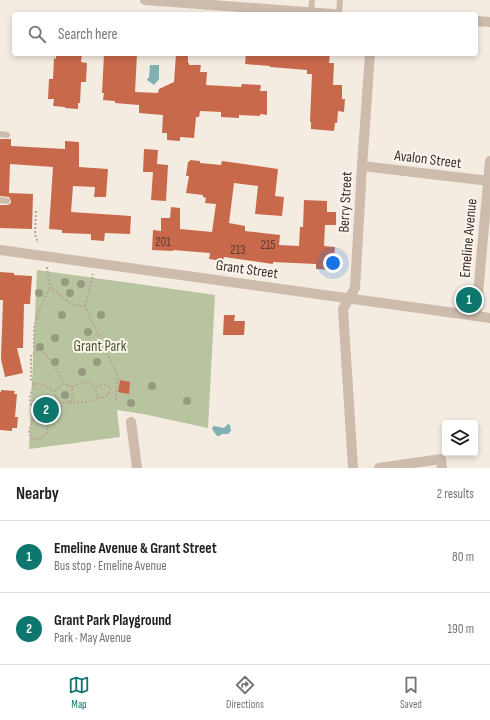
<!DOCTYPE html>
<meta charset="utf-8">
<style>
:root{--surface:#fff;--page:#f2f2f2;--text:#202124;--muted:#757577;--line:#e0e0e0;--accent:#0f766e}
body{margin:0;font-family:"Sofia Sans Condensed",sans-serif;background:var(--page);color:var(--text)}
.controls{position:absolute;right:12px;bottom:12px;display:grid;overflow:hidden;border-radius:4px;box-shadow:0 2px 6px #0003}
.controls button{width:36px;height:36px;display:grid;place-items:center;padding:0;border:0;border-bottom:1px solid var(--line);background:var(--surface);color:var(--text);font:20px sans-serif}
.you{position:absolute;left:333px;top:263px;width:14px;height:14px;margin:-10px;border:3px solid #fff;border-radius:50%;background:#1a73e8;box-shadow:0 0 0 6px #1a73e833}
.badge{display:grid;place-items:center;width:26px;height:26px;border-radius:50%;background:var(--accent);color:#fff;font-size:13px;font-weight:700}
.pin{position:absolute;translate:-50% -50%;border:2px solid #fff;box-shadow:0 1px 4px #0006}
.list{margin:0;padding:0;list-style:none}
h2{display:flex;justify-content:space-between;align-items:center;height:52px;margin:0;padding:0 16px;font-size:17px}
h2 small{font-size:13px;font-weight:400;color:var(--muted)}
.list li{display:grid;grid-template-columns:26px 1fr auto;gap:12px;align-items:center;box-sizing:border-box;height:72px;padding:0 16px;border-top:1px solid var(--line)}
.list b{display:block;font-size:15px;white-space:nowrap}
.list p{margin:0;font-size:13px;white-space:nowrap;color:var(--muted)}
.list em{font-size:13px;font-style:normal;color:var(--muted)}
.icon{flex:none;width:22px;height:22px;fill:none;stroke:currentColor;stroke-width:2;stroke-linecap:round;stroke-linejoin:round}
.map{position:relative;flex:none;width:490px;height:468px;overflow:hidden}
.search{position:absolute;background:var(--surface);box-shadow:0 2px 6px #0003;left:12px;right:12px;top:12px;height:44px;display:flex;align-items:center;gap:10px;box-sizing:border-box;padding:0 14px;border-radius:4px;color:var(--muted);font-size:15px}
.sheet{height:196px;background:var(--surface)}
nav{display:flex;justify-content:space-around;align-items:center;box-sizing:border-box;height:56px;border-top:1px solid var(--line);background:var(--surface);font-size:11px;color:var(--muted)}
nav a{display:grid;justify-items:center;gap:2px}
nav .on{color:var(--accent)}
.map>svg:first-child{display:block}
.green{fill:#b8c4a0}
.water{fill:#7fb0b2}
.building{fill:#c8694b}
.lines{fill:none;stroke-linecap:round;stroke-linejoin:round}
.path{stroke:#b9a596;stroke-width:2;stroke-dasharray:2 2;stroke-linecap:butt}
.service{stroke:#cdbbac;stroke-width:6}
.minor{stroke:#cdbbac;stroke-width:10}
.tertiary{stroke:#cdbbac;stroke-width:10}
.tree{fill:#969b7f}
.labels{text-anchor:middle;stroke-width:4;stroke-linejoin:round;paint-order:stroke}
.number-label{font-size:13px;fill:#5e3e33}
.street-label{font-size:15px;fill:#3b302b;stroke:#fbf5ee}
.park-label{font-size:15px;fill:#4a5a2e;stroke:#fbf5ee}
</style>
<div class="map">
<svg width="490" height="468" viewBox="0 0 490 468">
<rect width="100%" height="100%" fill="#f4ebe1"/>
<!-- green -->
<path class="green" d="M37,270L109,280H110L215,295L208,428L143,414L117,410L120,437L29,449Z"/>
<!-- water -->
<g class="water">
<path d="M150,65H159V79L154,85L147,80L149,77Z"/>
<path d="M228,424L230,425L231,431L228,434H222L219,436H217L214,432L212,428L214,426L224,428Z"/>
</g>
<!-- building -->
<g class="building">
<path d="M56,54H82L81,62L87,63L86,82H81L80,103H78V109L65,108V107L53,106L54,99H48L49,79H53L54,58L56,59Z"/>
<path d="M104,54H137L135,92L158,93L159,89L174,82L176,54H188V63H189V65H201L200,72H207L206,85L241,87L242,84L261,85L260,91H267V115L260,114V116L239,115V118L221,117V112L200,111L199,117H196L194,138L180,137V141L167,140V133H162L163,115L139,113V105L115,103V101L103,100L104,93H102Z"/>
<path d="M246,54H330L329,63H334L333,85H342V99H345L344,112L338,111L337,123H335L334,131L311,129V122H310L312,74H307V70L270,67V66L245,64Z"/>
<path d="M0,139H11V146L65,149V141L79,142V167L108,169L106,197H94L95,187L73,186L71,212L131,216L130,234L105,233L104,241L91,240V234L62,233V230L49,229L53,167L10,164L9,193L33,194L32,229L0,228V205H8L11,203V201L9,197L0,196Z"/>
<path d="M144,149L158,150L157,164L168,165L166,201L151,200L153,172H143Z"/>
<path d="M190,160L200,161V163L221,165L222,161L278,169L275,196L284,197L282,216L255,214L258,186L234,183L229,223L245,226V231L280,235L279,245L299,246L300,227H303L304,200L327,201V212H336V225H325L324,246L335,247L333,270L316,269V264L273,262V264L224,257L223,261L209,259L210,253L173,250V251L152,250L153,230L161,231V218H170L171,207L180,208V229L212,232L216,204L205,203L206,198L203,197V195L186,193L189,176H186L188,162L190,161Z"/>
<path d="M0,272L14,273V275L32,276L30,304H24L23,348H17L23,373L5,377L1,359L3,300H0Z"/>
<path d="M224,315H235L234,321H245L244,335H223Z"/>
<path d="M120,380L130,382L129,394L118,392Z"/>
<path d="M1,390L15,391L14,394H17L15,417H18L17,428H12V431L0,430V392H1Z"/>
</g>
<g class="lines">
<!-- path -->
<g class="path">
<path d="M36,211L35,234L38,243"/>
<path d="M47,267L50,287L71,304L85,307L117,374L116,402"/>
<path d="M85,306L93,274"/>
<path d="M36,351L34,349V328L40,308L50,287"/>
<path d="M34,384L31,379V356L36,351L41,350L46,355L54,365L64,383L72,387"/>
<path d="M55,391L64,383"/>
<path d="M60,402L61,412L57,417L48,425L47,433L39,439H33C25,430 32,428 33,419C34,415 32,410 31,406C29,398 31,392 34,384H43L49,389L55,391L56,397L60,402L69,403L73,396L72,387C85,380 94,378 97,396L103,398L109,394L111,388C105,384 101,383 96,388"/>
<path d="M69,403C80,402 90,403 100,397"/>
</g>
<!-- service -->
<g class="service">
<path d="M311,12L312,0"/>
<path d="M339,14L340,0"/>
<path d="M0,134L7,135"/>
<path d="M0,200L7,201"/>
</g>
<!-- minor -->
<g class="minor">
<path d="M145,0L333,14"/>
<path d="M476,21L490,22"/>
<path d="M362,166L490,181"/>
<path d="M476,316L490,318"/>
<path d="M131,422L137,468"/>
<path d="M353,468L343,309L355,288L362,166L370,54"/>
<path d="M379,468L441,459L442,468"/>
</g>
<!-- tertiary -->
<path class="tertiary" d="M0,250L476,316L490,161"/>
</g>
<!-- trees -->
<g class="tree">
<circle cx="65" cy="282" r="4"/>
<circle cx="81" cy="284" r="4"/>
<circle cx="39" cy="293" r="4"/>
<circle cx="70" cy="293" r="4"/>
<circle cx="62" cy="315" r="4"/>
<circle cx="101" cy="315" r="4"/>
<circle cx="88" cy="332" r="4"/>
<circle cx="55" cy="338" r="4"/>
<circle cx="40" cy="347" r="4"/>
<circle cx="55" cy="362" r="4"/>
<circle cx="97" cy="362" r="4"/>
<circle cx="82" cy="372" r="4"/>
<circle cx="152" cy="386" r="4"/>
<circle cx="65" cy="395" r="4"/>
<circle cx="187" cy="401" r="4"/>
<circle cx="131" cy="403" r="4"/>
</g>
<g class="labels">
<!-- number labels -->
<g class="number-label">
<text x="163" y="246">201</text>
<text x="268" y="249">215</text>
<text x="238" y="254">213</text>
</g>
<!-- street labels -->
<g class="street-label">
<text transform="translate(428 159) rotate(7)" y="5">Avalon Street</text>
<text transform="translate(345 202) rotate(-87)" y="5">Berry Street</text>
<text transform="translate(468 238) rotate(-85)" y="5">Emeline Avenue</text>
<text transform="translate(247 269) rotate(8)" y="5">Grant Street</text>
</g>
<!-- park labels -->
<g class="park-label">
<text x="100" y="351">Grant Park</text>
</g>
</g>
</svg>
<div class="controls">
<button><svg class="icon" aria-label="layers" viewBox="0 0 24 24"><path d="M12 4l9 5-9 5-9-5zM3 14l9 5 9-5"/></svg></button>
</div>
<div class="you"></div>
<div class="pin badge" style="left:469px;top:300px">1</div>
<div class="pin badge" style="left:46px;top:410px">2</div>
<div class="search"><svg class="icon" aria-label="search" viewBox="0 0 24 24"><circle cx="10" cy="10" r="6"/><path d="M15 15l6 6"/></svg>Search here</div>
</div>
<section class="sheet">
<h2>Nearby<small>2 results</small></h2>
<ul class="list">
<li><span class="badge">1</span><div><b>Emeline Avenue &amp; Grant Street</b><p>Bus stop · Emeline Avenue</p></div><em>80 m</em></li>
<li><span class="badge">2</span><div><b>Grant Park Playground</b><p>Park · May Avenue</p></div><em>190 m</em></li>
</ul>
</section>
<nav>
<a class="on"><svg class="icon" aria-label="map" viewBox="0 0 24 24"><path d="M3 6l6-2 6 2 6-2v14l-6 2-6-2-6 2zM9 4v14M15 6v14"/></svg>Map</a>
<a><svg class="icon" aria-label="directions" viewBox="0 0 24 24"><path d="M12 3l9 9-9 9-9-9zM9 14v-3h6M13 9l2 2-2 2"/></svg>Directions</a>
<a><svg class="icon" aria-label="saved" viewBox="0 0 24 24"><path d="M7 4h10v16l-5-4-5 4z"/></svg>Saved</a>
</nav>
